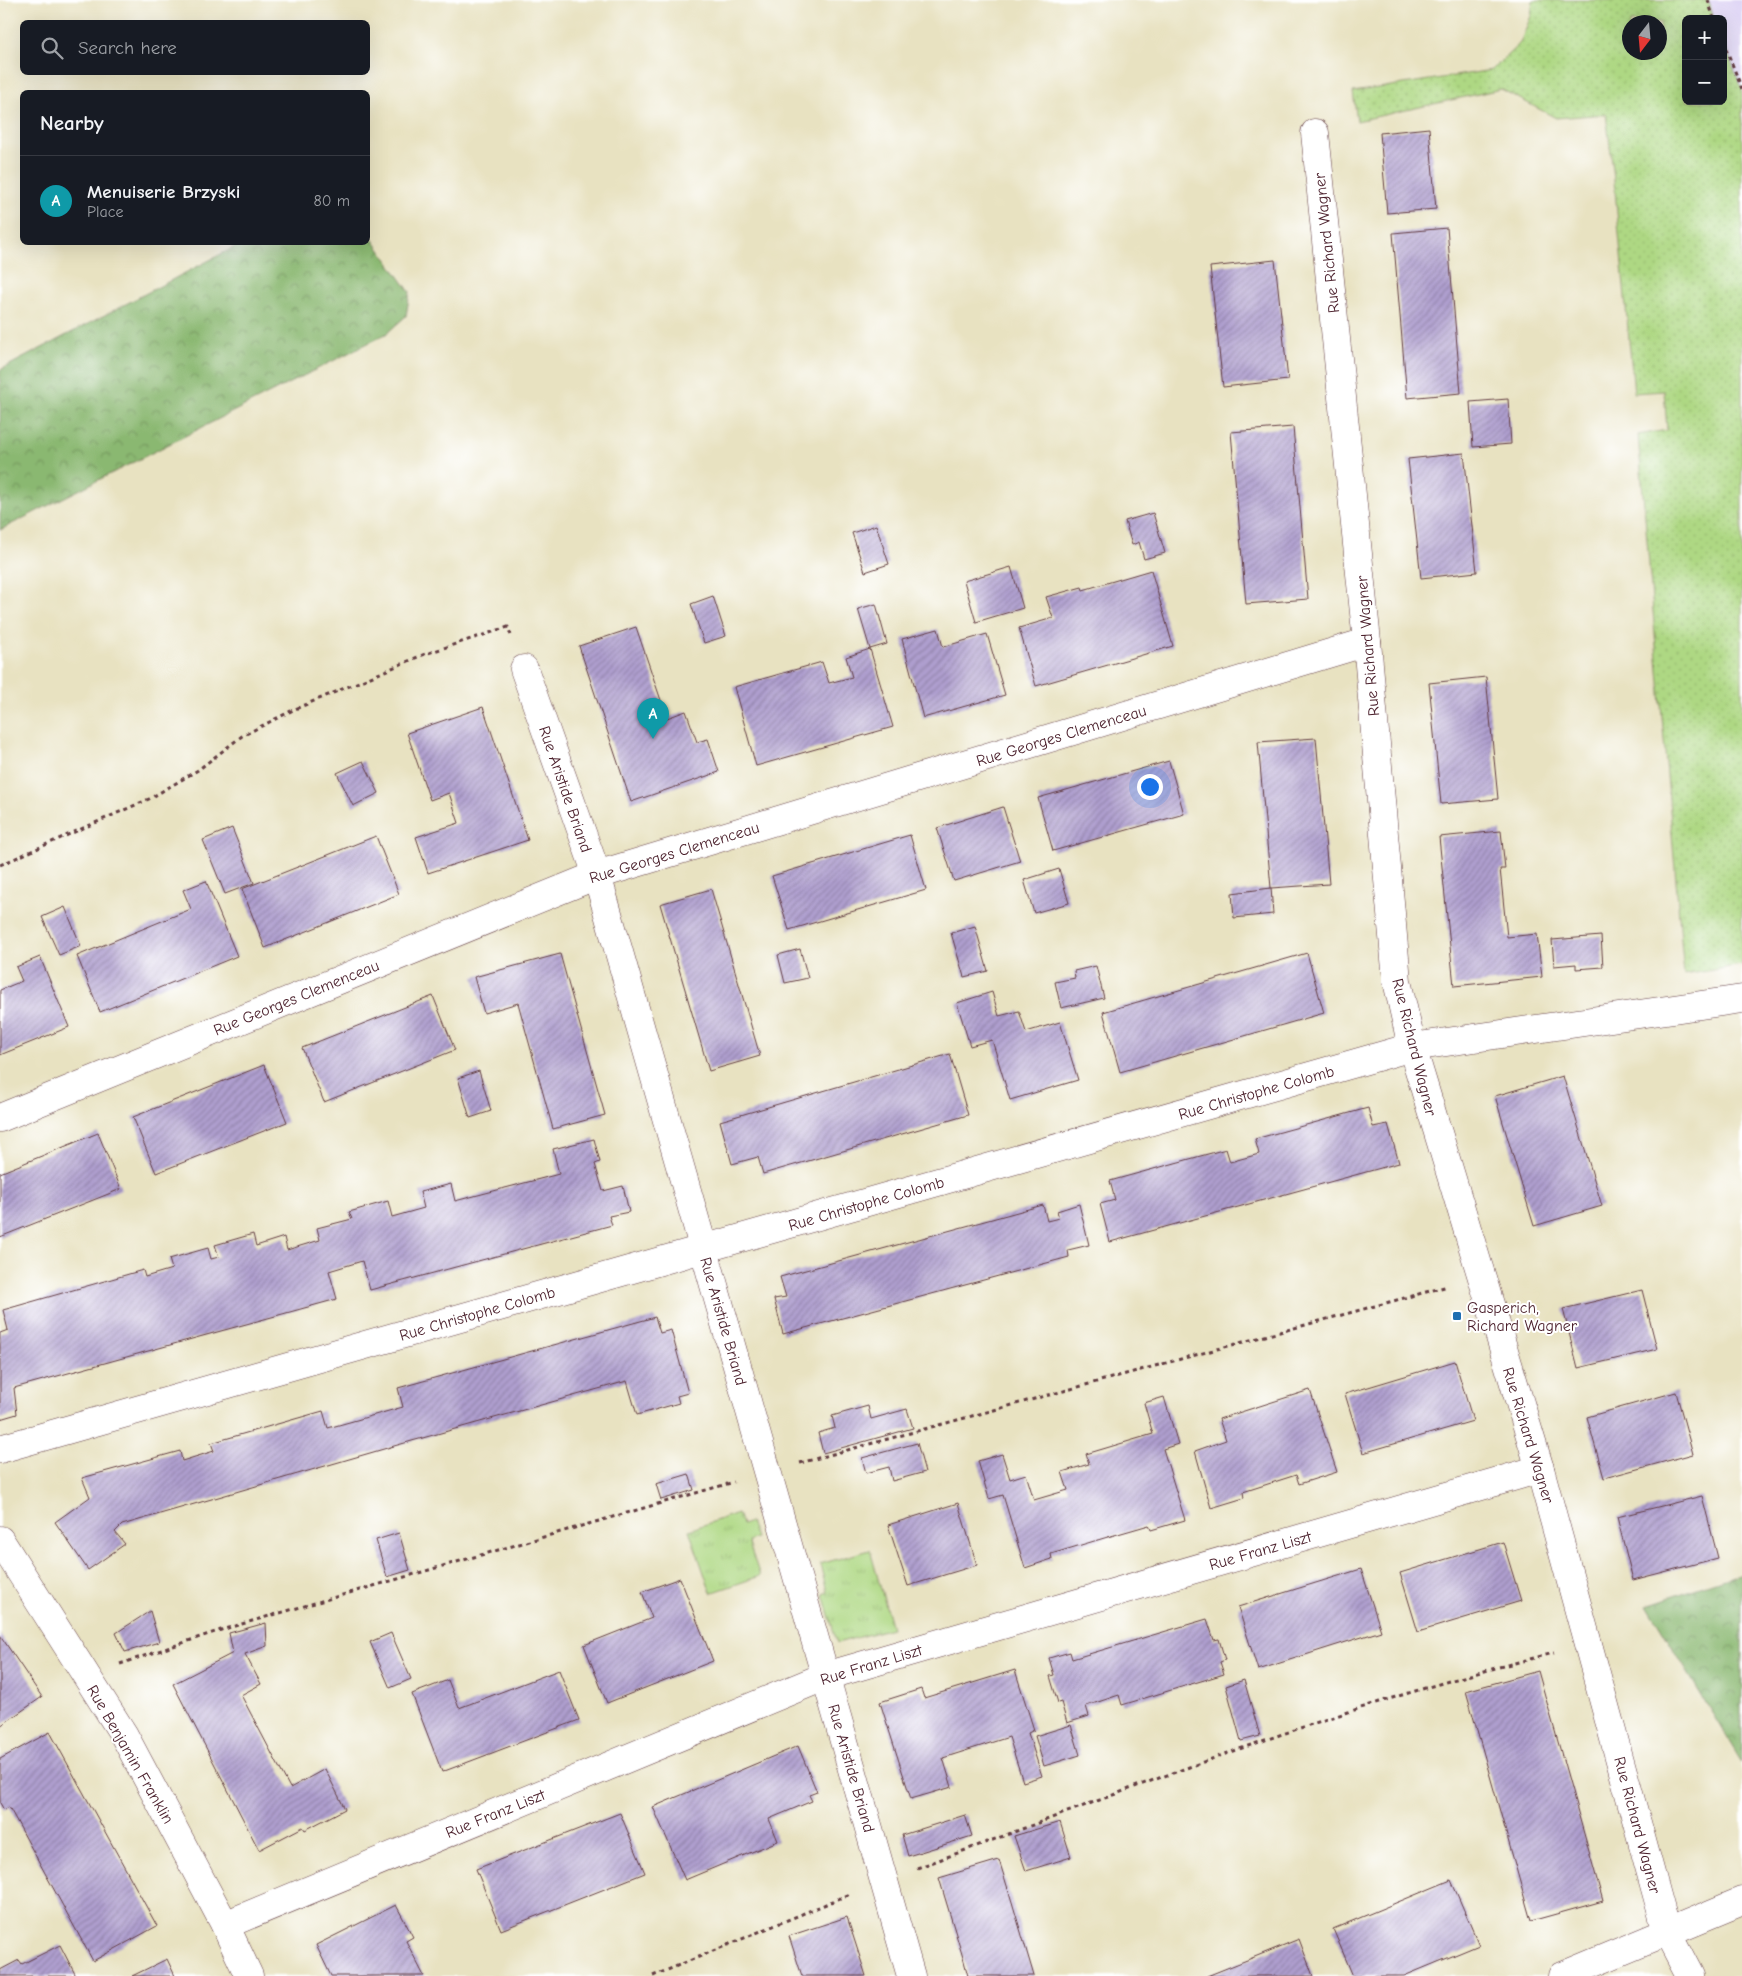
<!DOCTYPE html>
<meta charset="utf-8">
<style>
:root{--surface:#171b24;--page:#20242c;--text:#f1f3f6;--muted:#9ea1a6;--line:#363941;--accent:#d93025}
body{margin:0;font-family:"Comic Neue",sans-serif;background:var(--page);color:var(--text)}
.controls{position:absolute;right:15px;top:15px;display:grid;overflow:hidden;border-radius:8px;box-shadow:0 5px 20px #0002}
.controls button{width:45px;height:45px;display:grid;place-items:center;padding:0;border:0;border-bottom:1px solid var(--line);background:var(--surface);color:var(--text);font:25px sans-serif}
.compass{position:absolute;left:1622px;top:15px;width:45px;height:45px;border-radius:50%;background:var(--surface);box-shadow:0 5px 20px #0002;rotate:196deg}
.you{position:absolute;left:1149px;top:786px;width:18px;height:18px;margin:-12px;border:4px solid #fff;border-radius:50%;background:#1a73e8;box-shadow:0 0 0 8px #1a73e833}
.badge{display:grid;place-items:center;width:32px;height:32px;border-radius:50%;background:var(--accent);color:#fff;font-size:16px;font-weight:700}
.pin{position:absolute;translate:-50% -41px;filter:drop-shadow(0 1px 2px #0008)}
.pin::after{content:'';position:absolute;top:26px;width:18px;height:15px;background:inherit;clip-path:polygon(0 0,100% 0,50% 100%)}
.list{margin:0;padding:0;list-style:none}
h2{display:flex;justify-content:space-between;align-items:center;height:65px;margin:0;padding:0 20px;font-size:21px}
h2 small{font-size:16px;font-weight:400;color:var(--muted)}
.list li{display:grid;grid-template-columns:32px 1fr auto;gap:15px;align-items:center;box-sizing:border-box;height:90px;padding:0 20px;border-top:1px solid var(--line)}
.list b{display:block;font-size:19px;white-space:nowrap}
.list p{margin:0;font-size:16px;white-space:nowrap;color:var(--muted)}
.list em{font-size:16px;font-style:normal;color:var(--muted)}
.icon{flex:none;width:28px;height:28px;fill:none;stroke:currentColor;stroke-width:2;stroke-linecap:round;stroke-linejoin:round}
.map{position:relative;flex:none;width:1742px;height:1976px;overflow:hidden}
.search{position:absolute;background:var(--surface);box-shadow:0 5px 20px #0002;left:20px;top:20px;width:350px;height:55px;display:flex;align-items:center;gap:12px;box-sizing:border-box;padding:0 18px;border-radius:8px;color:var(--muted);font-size:19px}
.panel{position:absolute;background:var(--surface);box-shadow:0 5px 20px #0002;left:20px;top:90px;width:350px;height:155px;border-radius:8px}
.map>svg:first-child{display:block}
.built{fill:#dfd5f5}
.grass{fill:url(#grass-dots);stroke:#7c7c57;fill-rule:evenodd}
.forest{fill:url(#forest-crowns);stroke:#6a6c4e}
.park{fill:url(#park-tufts);stroke:#7c7c57}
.building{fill:url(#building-hatch)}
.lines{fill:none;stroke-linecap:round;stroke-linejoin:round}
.street-casing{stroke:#623c42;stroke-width:29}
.secondary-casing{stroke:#623c42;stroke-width:29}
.path{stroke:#623c42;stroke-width:3;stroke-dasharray:4 4;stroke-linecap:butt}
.street{stroke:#fff;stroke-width:28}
.secondary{stroke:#fff;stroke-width:28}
.poi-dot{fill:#1f6fb2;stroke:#fff;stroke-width:2}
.labels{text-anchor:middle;stroke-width:4;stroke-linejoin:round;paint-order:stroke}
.street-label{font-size:16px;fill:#4a1f2b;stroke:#fff}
.poi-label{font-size:16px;fill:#4a1f2b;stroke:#fff;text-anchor:start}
</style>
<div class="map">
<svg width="1742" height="1976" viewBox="0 0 1742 1976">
<defs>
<pattern id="grass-dots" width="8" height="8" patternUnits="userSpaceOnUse" patternTransform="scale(1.25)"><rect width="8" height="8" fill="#aed883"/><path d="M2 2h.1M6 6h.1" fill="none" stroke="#97b971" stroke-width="1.8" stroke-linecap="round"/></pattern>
<pattern id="forest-crowns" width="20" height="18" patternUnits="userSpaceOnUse" patternTransform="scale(1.25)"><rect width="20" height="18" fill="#8ab871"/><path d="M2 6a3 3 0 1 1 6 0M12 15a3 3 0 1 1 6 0" fill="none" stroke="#73955d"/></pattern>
<pattern id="park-tufts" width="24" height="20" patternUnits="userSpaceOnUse" patternTransform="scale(1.25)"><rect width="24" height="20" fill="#aed883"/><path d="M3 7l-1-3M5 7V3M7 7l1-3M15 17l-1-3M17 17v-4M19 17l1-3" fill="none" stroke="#97b971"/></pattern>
<pattern id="building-hatch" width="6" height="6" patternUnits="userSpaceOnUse" patternTransform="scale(1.25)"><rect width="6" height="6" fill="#af9fcf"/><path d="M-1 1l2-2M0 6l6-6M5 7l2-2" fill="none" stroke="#9081a8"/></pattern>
</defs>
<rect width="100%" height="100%" fill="#fff"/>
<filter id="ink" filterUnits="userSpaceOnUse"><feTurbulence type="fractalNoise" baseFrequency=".02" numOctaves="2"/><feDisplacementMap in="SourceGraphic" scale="10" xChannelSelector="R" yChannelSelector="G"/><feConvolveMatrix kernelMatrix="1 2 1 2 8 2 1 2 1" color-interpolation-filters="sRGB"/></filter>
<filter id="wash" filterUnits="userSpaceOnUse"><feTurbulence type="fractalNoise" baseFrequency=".0096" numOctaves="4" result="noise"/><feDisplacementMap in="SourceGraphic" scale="20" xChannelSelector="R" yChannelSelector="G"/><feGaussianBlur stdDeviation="1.12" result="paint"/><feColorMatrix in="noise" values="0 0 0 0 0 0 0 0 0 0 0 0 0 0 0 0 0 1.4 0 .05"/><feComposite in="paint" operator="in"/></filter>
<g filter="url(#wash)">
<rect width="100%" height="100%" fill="#e8e2c1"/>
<!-- built -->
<path class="built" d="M1708,0H1742V89L1723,41V19H1714Z"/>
<!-- grass -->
<path class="grass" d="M1533,0H1708L1714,19H1686V101H1723V41L1742,89V965L1684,975L1638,435L1667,430L1664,391L1634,393L1613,170L1606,114L1556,118L1501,89L1357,121L1353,92L1492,70L1520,43L1531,16ZM1660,22V52H1630V22Z"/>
<!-- forest -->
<g class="forest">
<path d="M368,233L410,292L406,316L386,334L0,530V370L242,243L368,242Z"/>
<path d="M1742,1573V1763L1647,1605Z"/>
</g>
<!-- park -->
<g class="park">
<path d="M738,1513L742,1525L750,1522L756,1538L748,1541L760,1576L711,1593L689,1530Z"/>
<path d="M870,1550L892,1628L837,1643L823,1594L827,1592L820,1564Z"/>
</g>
<g id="blocks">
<!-- building -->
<g class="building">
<path d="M1429,128L1436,209L1387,213L1380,133Z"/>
<path d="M1447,228L1461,393L1407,398L1393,233Z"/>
<path d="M1275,260L1288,380L1223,387L1210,267Z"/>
<path d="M1508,399L1511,444L1473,447L1470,402Z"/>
<path d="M1293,427L1308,599L1246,604L1231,432Z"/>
<path d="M1464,453L1477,572L1421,578L1408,459Z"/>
<path d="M1153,513L1165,553L1144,559L1139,542L1132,545L1125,521Z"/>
<path d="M876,525L889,564L865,572L852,533Z"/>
<path d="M1011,567L1023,608L976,622L964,581Z"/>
<path d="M1151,570L1173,646L1036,686L1019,628L1053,618L1046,597L1082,587L1083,590Z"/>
<path d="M713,596L726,636L704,643L691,604Z"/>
<path d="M876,604L887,644L870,649L858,609Z"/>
<path d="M636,627L667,718L686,711L697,742L708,739L719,772L631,802L579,646Z"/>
<path d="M938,629L943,647L987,634L1005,695L923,718L902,639Z"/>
<path d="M870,649L893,727L756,766L734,687L822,662L829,683L852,677L846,657Z"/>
<path d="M1486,677L1498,799L1441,804L1429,683Z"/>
<path d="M483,707L528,840L428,873L416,837L459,823L449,793L430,800L407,733Z"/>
<path d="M1316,738L1329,884L1271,888L1273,914L1234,918L1232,893L1271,888L1258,742Z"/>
<path d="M363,761L379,793L353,806L337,773Z"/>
<path d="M1169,761L1184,814L1053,851L1038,798Z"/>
<path d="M1003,807L1020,861L954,881L937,828Z"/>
<path d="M232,828L254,883L225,894L203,840Z"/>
<path d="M1501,831L1505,869H1500L1507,937L1537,934L1542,977L1454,986L1439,837Z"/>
<path d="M910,835L926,890L789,930L772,876Z"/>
<path d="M376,836L399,894L265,948L242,889Z"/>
<path d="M1059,869L1069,903L1034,913L1024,880Z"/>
<path d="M206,881L237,956L100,1012L77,956L191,909L183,890Z"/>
<path d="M711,889L760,1056L709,1071L660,904Z"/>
<path d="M65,907L81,946L59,955L42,917Z"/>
<path d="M975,926L988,971L964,977L951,933Z"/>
<path d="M1601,936L1603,967L1576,969V964L1554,966L1552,940Z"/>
<path d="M800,949L808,978L785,983L778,955Z"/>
<path d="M1307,953L1324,1013L1120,1072L1103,1012Z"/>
<path d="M560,954L605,1115L553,1129L518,1003L484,1013L474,977Z"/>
<path d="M40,957L69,1027L0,1055V990L22,981L16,967Z"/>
<path d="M1096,966L1104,998L1061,1008L1055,982L1075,978L1074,971Z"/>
<path d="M992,992L999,1016L1019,1011L1026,1032L1060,1022L1078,1080L1010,1100L992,1040L970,1046L957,1003Z"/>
<path d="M433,996L455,1050L324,1102L302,1048Z"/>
<path d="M950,1054L968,1115L763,1174L758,1157L732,1164L720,1121Z"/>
<path d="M264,1065L287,1122L156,1173L133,1117Z"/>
<path d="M479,1071L491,1111L470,1118L458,1078Z"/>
<path d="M1563,1076L1602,1206L1534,1226L1495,1096Z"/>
<path d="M1368,1108L1373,1127L1388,1124L1399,1163L1110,1242L1100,1204L1115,1200L1110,1181L1226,1149L1230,1162L1259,1154L1255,1139Z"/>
<path d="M98,1133L121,1189L0,1237V1173Z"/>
<path d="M594,1139L600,1162L595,1164L603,1191L623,1186L629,1212L609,1216L612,1225L370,1290L362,1261L329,1271L337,1299L14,1388L17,1414L0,1419V1333L8,1330L3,1310L143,1270L145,1277L172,1269L169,1259L208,1248L211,1259L219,1257L215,1245L253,1234L256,1246L284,1237L287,1250L320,1240L317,1228L352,1219L349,1212L388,1201L392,1217L424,1208L420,1192L451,1184L455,1201L559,1174L553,1149Z"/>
<path d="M1079,1204L1089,1245L1068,1250L1069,1257L783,1334L774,1299L786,1297L780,1277L1043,1205L1047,1221L1059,1218L1057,1211Z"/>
<path d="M1642,1290L1657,1349L1578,1368L1563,1309Z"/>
<path d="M655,1317L660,1333L671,1330L688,1393L677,1396L679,1403L637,1415L627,1381L394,1446L122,1525L115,1532L125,1544L88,1570L55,1522L90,1497L82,1478L180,1451L182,1461L214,1451L211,1443L323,1411L328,1428L403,1407L398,1388Z"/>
<path d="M1455,1361L1473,1421L1363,1453L1345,1394Z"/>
<path d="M1310,1390L1337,1472L1299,1484L1296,1475L1243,1492L1244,1498L1211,1508L1195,1451L1226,1440L1219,1419Z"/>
<path d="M1676,1392L1693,1454L1604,1478L1587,1417Z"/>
<path d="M1164,1397L1178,1444L1163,1449L1185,1520L1151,1530L1149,1525L1111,1536L1051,1554L1052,1559L1025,1568L1003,1495L989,1499L978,1461L1002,1454L1010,1479L1026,1474L1034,1500L1068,1490L1062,1472L1089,1464L1086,1454L1153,1434L1144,1403Z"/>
<path d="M868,1406L871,1419L907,1409L913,1428L823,1453L818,1433L835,1428L832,1416Z"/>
<path d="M917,1443L925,1472L892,1481L889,1467L866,1473L862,1458Z"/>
<path d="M689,1474L694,1490L661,1500L656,1484Z"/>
<path d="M1702,1496L1718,1558L1633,1580L1617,1517Z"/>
<path d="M958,1503L977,1565L908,1586L888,1525Z"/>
<path d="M399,1533L410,1570L387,1577L376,1540Z"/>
<path d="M1503,1542L1521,1601L1418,1632L1400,1573Z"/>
<path d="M1361,1569L1381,1631L1258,1670L1238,1607Z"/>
<path d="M680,1578L713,1661L607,1703L584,1645L652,1618L642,1592Z"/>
<path d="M150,1611L159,1642L125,1652L116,1633Z"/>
<path d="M1207,1619L1214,1640L1219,1639L1225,1660L1220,1662L1224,1674L1122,1705L1119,1695L1086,1706L1089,1716L1067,1723L1061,1702L1058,1703L1050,1676L1054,1675L1049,1658L1070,1652L1072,1659Z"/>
<path d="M266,1623L267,1646L245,1654L261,1684L241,1695L290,1788L325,1769L345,1809L305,1830L303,1827L259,1850L173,1684L233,1653L229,1633Z"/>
<path d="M391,1633L411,1679L390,1688L370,1642Z"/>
<path d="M0,1635L42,1697L0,1726Z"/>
<path d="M559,1670L579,1720L442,1772L412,1694L448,1680L459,1708Z"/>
<path d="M1015,1670L1034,1730L1028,1733L1042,1776L1023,1782L1009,1737L943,1758L952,1787L911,1799L880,1702L921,1689L924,1698Z"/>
<path d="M1538,1671L1603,1901L1531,1921L1466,1691Z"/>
<path d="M1244,1680L1260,1736L1241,1741L1226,1686Z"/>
<path d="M1071,1725L1080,1755L1044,1766L1035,1736Z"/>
<path d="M50,1732L157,1926L93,1961L9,1807L4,1810L0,1803V1759Z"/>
<path d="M798,1746L817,1792L809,1795L812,1801L769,1819L778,1841L685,1880L653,1807Z"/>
<path d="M620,1813L645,1873L501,1930L476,1869Z"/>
<path d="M965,1815L972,1836L908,1856L902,1835Z"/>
<path d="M1060,1822L1071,1857L1026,1871L1014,1836Z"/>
<path d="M999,1860L1012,1902L1034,1976H968L964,1961L939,1878Z"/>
<path d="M1451,1880L1479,1945L1404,1976H1353L1333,1929Z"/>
<path d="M396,1905L413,1937L406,1941L424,1976H331L316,1945Z"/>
<path d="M847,1917L866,1976H802L789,1936Z"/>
<path d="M1299,1939L1313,1976H1207L1252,1958Z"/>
<path d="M60,1945L76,1976H0V1970L19,1960L22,1964Z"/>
<path d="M167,1959L175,1976H132Z"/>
</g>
</g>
</g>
<g filter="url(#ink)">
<use href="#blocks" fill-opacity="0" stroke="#623c42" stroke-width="1"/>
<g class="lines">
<defs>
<g id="street">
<path d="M1315,133L1367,642L1397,981L1412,1047L1540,1469L1667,1932L1690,1976"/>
<path d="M524,669L597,875L911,1976"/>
<path d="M0,1118L597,875L1367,642"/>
<path d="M0,1449L1412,1047L1742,999"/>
<path d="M225,1925L826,1676L1540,1469"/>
<path d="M1562,1976L1742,1901"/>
</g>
<path id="secondary" d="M0,1540L124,1735L225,1925L249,1976"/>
</defs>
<!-- street casing -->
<use href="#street" class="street-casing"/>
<!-- secondary casing -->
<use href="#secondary" class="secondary-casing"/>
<!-- path -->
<g class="path">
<path d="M1708,0L1714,19"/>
<path d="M1723,41L1742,89"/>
<path d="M0,865L149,799L198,770L242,736L293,710L425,654L508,627L512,638"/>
<path d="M800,1463L1448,1286"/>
<path d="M120,1664L221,1630L734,1482"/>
<path d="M917,1868C1127,1791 1336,1706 1554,1653"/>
<path d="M653,1976L850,1894"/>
</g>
<!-- street -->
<use href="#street" class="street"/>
<!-- secondary -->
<use href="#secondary" class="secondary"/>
</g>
</g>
<!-- markers -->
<rect class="poi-dot" x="1452" y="1311" width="10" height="10" rx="2.5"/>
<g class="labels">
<!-- street labels -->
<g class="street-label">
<text transform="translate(1326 243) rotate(-96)" y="6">Rue Richard Wagner</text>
<text transform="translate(1367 646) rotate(-95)" y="6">Rue Richard Wagner</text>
<text transform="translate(1061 735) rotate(-17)" y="6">Rue Georges Clemenceau</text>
<text transform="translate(566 789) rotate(71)" y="6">Rue Aristide Briand</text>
<text transform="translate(674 852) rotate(-17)" y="6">Rue Georges Clemenceau</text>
<text transform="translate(296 997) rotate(-22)" y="6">Rue Georges Clemenceau</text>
<text transform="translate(1415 1047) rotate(76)" y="6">Rue Richard Wagner</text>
<text transform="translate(1256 1092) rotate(-16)" y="6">Rue Christophe Colomb</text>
<text transform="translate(866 1203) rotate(-16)" y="6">Rue Christophe Colomb</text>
<text transform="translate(477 1313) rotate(-16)" y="6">Rue Christophe Colomb</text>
<text transform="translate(724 1321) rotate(74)" y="6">Rue Aristide Briand</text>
<text transform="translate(1529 1435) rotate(73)" y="6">Rue Richard Wagner</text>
<text transform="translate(1260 1550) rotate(-16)" y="6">Rue Franz Liszt</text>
<text transform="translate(871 1664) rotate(-17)" y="6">Rue Franz Liszt</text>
<text transform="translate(131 1754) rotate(60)" y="6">Rue Benjamin Franklin</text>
<text transform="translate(852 1768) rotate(74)" y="6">Rue Aristide Briand</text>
<text transform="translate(495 1813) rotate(-22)" y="6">Rue Franz Liszt</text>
<text transform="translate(1638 1825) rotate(75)" y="6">Rue Richard Wagner</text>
</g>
<!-- poi labels -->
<g class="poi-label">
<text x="1467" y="1313">Gasperich,<tspan x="1467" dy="18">Richard Wagner</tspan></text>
</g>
</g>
</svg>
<div class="controls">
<button>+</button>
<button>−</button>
</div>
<svg class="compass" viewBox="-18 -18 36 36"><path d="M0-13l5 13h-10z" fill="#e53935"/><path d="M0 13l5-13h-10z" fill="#9ea1a6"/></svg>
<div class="you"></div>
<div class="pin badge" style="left:653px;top:739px;background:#0f9aa8">A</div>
<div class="search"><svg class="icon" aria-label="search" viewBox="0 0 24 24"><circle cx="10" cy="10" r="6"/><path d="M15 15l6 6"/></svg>Search here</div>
<section class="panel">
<h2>Nearby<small></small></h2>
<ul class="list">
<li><span class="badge" style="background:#0f9aa8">A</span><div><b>Menuiserie Brzyski</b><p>Place</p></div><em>80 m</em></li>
</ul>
</section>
</div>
